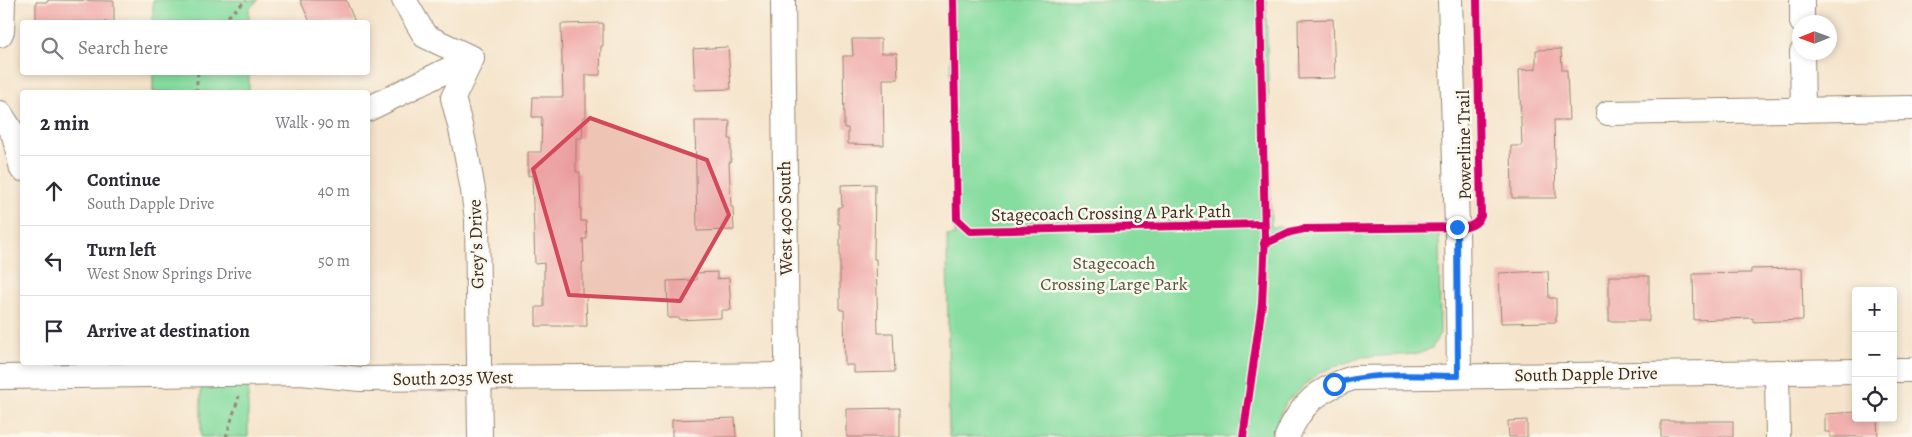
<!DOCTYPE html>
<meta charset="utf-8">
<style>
:root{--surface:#fff;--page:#f7f7f7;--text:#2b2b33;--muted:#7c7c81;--line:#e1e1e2}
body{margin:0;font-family:Alegreya,serif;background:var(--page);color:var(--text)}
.controls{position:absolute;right:15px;bottom:15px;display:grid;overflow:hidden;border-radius:5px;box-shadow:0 2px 8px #0003}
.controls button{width:45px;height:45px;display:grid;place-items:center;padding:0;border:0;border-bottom:1px solid var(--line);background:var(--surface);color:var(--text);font:25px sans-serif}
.compass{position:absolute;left:1792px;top:15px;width:45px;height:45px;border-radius:50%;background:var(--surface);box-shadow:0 2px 8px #0003;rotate:269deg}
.stop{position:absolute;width:15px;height:15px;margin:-11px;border:4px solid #1a73e8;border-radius:50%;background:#fff}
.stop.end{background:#1a73e8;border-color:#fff;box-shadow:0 1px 5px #0008}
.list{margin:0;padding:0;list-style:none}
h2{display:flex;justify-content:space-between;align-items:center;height:65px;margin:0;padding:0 20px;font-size:21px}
h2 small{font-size:16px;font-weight:400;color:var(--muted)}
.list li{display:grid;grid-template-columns:32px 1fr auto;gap:15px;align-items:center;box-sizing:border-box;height:70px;padding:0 20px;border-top:1px solid var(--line)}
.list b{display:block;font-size:19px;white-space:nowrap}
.list p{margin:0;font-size:16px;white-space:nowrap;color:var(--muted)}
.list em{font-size:16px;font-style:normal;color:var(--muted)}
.icon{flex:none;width:28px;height:28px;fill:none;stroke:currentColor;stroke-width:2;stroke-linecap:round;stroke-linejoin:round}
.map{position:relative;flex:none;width:1912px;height:437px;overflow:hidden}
.search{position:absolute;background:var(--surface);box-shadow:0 2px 8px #0003;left:20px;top:20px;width:350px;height:55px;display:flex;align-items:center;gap:12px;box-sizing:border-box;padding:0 18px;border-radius:5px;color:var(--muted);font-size:19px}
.panel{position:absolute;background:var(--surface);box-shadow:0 2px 8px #0003;left:20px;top:90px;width:350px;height:275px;border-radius:5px}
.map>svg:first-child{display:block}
.green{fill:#87dda0;stroke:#61845f}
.building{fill:#f1b0ae}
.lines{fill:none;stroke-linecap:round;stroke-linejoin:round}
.street-casing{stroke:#988774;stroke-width:26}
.path{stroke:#988774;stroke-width:3;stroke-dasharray:4 4;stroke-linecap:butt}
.street{stroke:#fff;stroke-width:24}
.cycleway-casing{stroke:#fbf7ec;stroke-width:11}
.cycleway{stroke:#d6006c;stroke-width:8}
.route{stroke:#1a73e8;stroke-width:6}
.marked{fill:#d1495b;fill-opacity:0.2;stroke:#d1495b;stroke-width:4;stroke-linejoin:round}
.labels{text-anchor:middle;stroke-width:5;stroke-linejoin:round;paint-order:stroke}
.street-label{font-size:18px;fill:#3b2a1e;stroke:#fbf7ec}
.park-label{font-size:18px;fill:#4e573e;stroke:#fbf7ec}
</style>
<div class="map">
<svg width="1912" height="437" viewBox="0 0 1912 437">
<rect width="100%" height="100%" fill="#fbf7ec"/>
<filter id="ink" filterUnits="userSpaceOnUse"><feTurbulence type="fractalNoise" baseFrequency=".02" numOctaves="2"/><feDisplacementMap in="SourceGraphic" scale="10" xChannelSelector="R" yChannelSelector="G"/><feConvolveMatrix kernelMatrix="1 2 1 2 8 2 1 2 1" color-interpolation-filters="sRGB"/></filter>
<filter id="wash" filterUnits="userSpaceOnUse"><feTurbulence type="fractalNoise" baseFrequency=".0096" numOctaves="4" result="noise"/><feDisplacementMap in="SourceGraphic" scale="20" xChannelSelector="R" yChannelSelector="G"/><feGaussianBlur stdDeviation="1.12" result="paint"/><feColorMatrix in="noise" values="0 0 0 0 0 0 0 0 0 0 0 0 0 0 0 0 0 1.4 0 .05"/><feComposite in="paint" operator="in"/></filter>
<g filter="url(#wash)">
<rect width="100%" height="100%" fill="#f5e4cb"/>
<!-- green -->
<g class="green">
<path d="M153,0H258L249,9V22H153Z"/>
<path d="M949,0H1266L1271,227L1439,225L1440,333L1432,348L1418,354L1362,357L1320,372L1286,402L1270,437H949L947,236L955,235Z"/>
<rect x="153" y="73" width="96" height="19"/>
<path d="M175,363H248V437H201V388Z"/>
</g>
<g id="blocks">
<!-- building -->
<g class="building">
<path d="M48,0L114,1V22H36V2H48Z"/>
<path d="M300,0H346L355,22H310Z"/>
<path d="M1333,19L1335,78L1299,79L1298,20Z"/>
<path d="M603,23V46H601L600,75H586V117H583L582,138H576V172H580L581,221H586L587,239H583L584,262H582V296H586L587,326H536V307H544V263L535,264L532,175L528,176V152H541L542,117H532L533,97H563L561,24Z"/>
<path d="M852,39H881V53H897L898,79H883L884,145L848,144V128H844L843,56H853Z"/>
<path d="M728,47L731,89L695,90L693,49Z"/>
<path d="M1561,49L1562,70H1567L1569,120H1554L1556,198H1512L1511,146H1522L1519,70L1536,69V50Z"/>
<path d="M695,121H730L729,139H731V162H729L731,207H733L734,230L697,231Z"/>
<path d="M875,184L874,259H876L878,333H893L895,372L854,373V365H845L844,310H840V224H838V208L842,206L841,185Z"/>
<path d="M1802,268L1803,320L1753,322V318L1694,320L1693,274L1751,273V269Z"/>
<path d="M1548,271L1549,298H1556V322L1501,323L1499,273Z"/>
<path d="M717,272V279L729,278L731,310H721V318L680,320V318H668L667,281L696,280V273Z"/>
<rect x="1609" y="276" width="40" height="45"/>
<path d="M900,408V437H847V409Z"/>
<path d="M1856,412V418H1877L1878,437H1830V432H1825V414Z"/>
<path d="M735,418L736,437H672V420Z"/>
<path d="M1527,420V437H1509L1508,421Z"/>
<rect x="1661" y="421" width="72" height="16"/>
</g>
</g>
</g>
<g filter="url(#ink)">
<use href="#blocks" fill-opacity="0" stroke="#988774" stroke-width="1"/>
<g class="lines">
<defs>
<g id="street">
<path d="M404,0L425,36L472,58"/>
<path d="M783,0L788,437"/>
<path d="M1450,0L1457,227L1459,376"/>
<path d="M1802,0V22"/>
<path d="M0,35L2,31L3,0"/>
<path d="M1802,52L1803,110"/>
<path d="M472,58L453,98C464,138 472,178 477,219L480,437"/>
<path d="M368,109L472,58"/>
<path d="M0,113L14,135L22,169"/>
<path d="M1608,113L1912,108"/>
<path d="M1893,370H1912"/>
<path d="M1777,372L1778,437"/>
<path d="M0,377L301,373L360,379L787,375"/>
<path d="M1287,437C1300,404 1320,388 1353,378L1856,371"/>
</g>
</defs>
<!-- street casing -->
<use href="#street" class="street-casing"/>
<!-- path -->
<g class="path">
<path d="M222,22L246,0"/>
<path d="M196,92L198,72"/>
<path d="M226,437L239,396"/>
</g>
<!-- street -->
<use href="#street" class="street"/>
<defs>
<g id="cycleway">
<path d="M953,0L957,219L970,231L1264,224"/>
<path d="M1264,244L1290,232L1304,229L1467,227C1474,225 1477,223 1481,216L1477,0"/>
<path d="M1243,437L1262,304L1265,236L1260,0"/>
</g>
</defs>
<!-- cycleway casing -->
<use href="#cycleway" class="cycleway-casing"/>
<!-- cycleway -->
<use href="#cycleway" class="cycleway"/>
</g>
</g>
<g class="lines" filter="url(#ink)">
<!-- route -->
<path class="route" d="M1334,384C1374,371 1417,376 1458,376L1457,227"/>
</g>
<!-- marked area -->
<path class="marked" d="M590,118L707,160L729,215L680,301L569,295L533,169Z"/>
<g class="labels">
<!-- street labels -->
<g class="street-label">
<text transform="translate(1464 145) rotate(-91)" y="6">Powerline Trail</text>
<text transform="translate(1111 213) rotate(-1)" y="6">Stagecoach Crossing A Park Path</text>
<text transform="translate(785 218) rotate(-91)" y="6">West 400 South</text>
<text transform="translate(476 244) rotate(-92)" y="6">Grey's Drive</text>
<text transform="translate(1586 374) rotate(-1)" y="6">South Dapple Drive</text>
<text transform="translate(453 378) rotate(-1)" y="6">South 2035 West</text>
</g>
<!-- park labels -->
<g class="park-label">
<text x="1114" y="269">Stagecoach<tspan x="1114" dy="21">Crossing Large Park</tspan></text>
</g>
</g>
</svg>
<div class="controls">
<button>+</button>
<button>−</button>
<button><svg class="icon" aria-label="locate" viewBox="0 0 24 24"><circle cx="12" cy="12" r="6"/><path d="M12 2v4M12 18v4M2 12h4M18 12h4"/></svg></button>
</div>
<svg class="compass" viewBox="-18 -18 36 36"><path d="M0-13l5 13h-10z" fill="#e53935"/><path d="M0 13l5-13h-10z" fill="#7c7c81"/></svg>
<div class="stop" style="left:1334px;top:384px"></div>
<div class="stop end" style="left:1457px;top:227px"></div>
<div class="search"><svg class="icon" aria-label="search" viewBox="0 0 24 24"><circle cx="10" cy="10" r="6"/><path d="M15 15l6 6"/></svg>Search here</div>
<section class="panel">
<h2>2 min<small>Walk · 90 m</small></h2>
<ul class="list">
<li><svg class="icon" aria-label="ahead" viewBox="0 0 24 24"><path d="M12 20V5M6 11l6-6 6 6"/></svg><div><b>Continue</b><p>South Dapple Drive</p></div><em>40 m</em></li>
<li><svg class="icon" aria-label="left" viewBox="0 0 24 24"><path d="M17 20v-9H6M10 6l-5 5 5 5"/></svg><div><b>Turn left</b><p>West Snow Springs Drive</p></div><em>50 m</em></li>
<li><svg class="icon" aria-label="arrive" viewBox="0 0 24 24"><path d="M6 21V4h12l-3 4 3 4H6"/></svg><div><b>Arrive at destination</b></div></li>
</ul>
</section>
</div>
